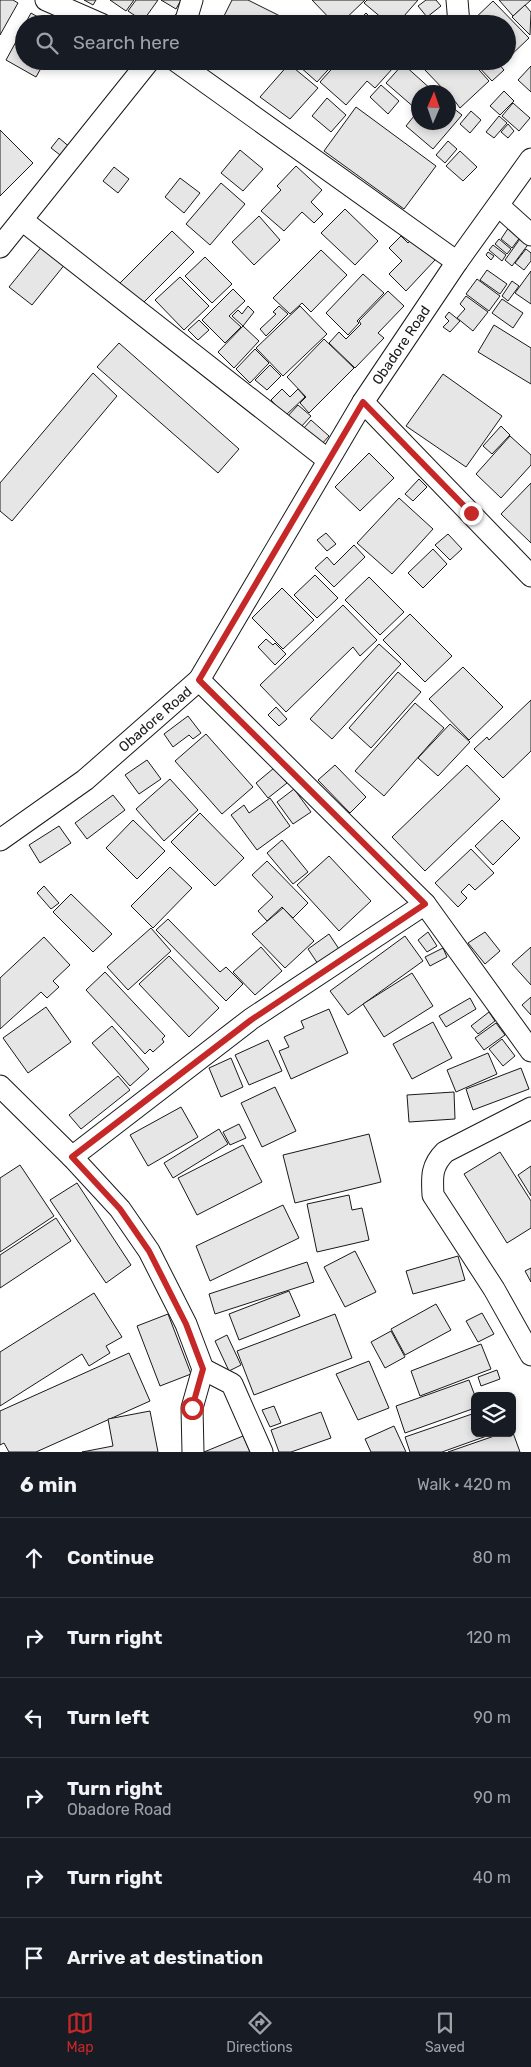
<!DOCTYPE html>
<meta charset="utf-8">
<style>
:root{--surface:#171b24;--page:#242831;--text:#f1f3f6;--muted:#9ea1a6;--line:#363941;--accent:#c62828}
body{margin:0;font-family:Rubik,sans-serif;background:var(--page);color:var(--text)}
.controls{position:absolute;right:15px;bottom:15px;display:grid;overflow:hidden;border-radius:8px;box-shadow:0 2px 8px #0003}
.controls button{width:45px;height:45px;display:grid;place-items:center;padding:0;border:0;border-bottom:1px solid var(--line);background:var(--surface);color:var(--text);font:25px sans-serif}
.compass{position:absolute;left:411px;top:85px;width:45px;height:45px;border-radius:50%;background:var(--surface);box-shadow:0 2px 8px #0003;rotate:2deg}
.stop{position:absolute;width:15px;height:15px;margin:-11px;border:4px solid #c62828;border-radius:50%;background:#fff}
.stop.end{background:#c62828;border-color:#fff;box-shadow:0 1px 5px #0008}
.list{margin:0;padding:0;list-style:none}
h2{display:flex;justify-content:space-between;align-items:center;height:65px;margin:0;padding:0 20px;font-size:21px}
h2 small{font-size:16px;font-weight:400;color:var(--muted)}
.list li{display:grid;grid-template-columns:32px 1fr auto;gap:15px;align-items:center;box-sizing:border-box;height:80px;padding:0 20px;border-top:1px solid var(--line)}
.list b{display:block;font-size:19px;white-space:nowrap}
.list p{margin:0;font-size:16px;white-space:nowrap;color:var(--muted)}
.list em{font-size:16px;font-style:normal;color:var(--muted)}
.icon{flex:none;width:28px;height:28px;fill:none;stroke:currentColor;stroke-width:2;stroke-linecap:round;stroke-linejoin:round}
.map{position:relative;flex:none;width:531px;height:1452px;overflow:hidden}
.search{position:absolute;background:var(--surface);box-shadow:0 2px 8px #0003;left:15px;right:15px;top:15px;height:55px;display:flex;align-items:center;gap:12px;box-sizing:border-box;padding:0 18px;border-radius:28px;color:var(--muted);font-size:19px}
.sheet{height:545px;background:var(--surface)}
nav{display:flex;justify-content:space-around;align-items:center;box-sizing:border-box;height:70px;border-top:1px solid var(--line);background:var(--surface);font-size:14px;color:var(--muted)}
nav a{display:grid;justify-items:center;gap:2px}
nav .on{color:var(--accent)}
.map>svg:first-child{display:block}
.building{fill:#e6e6e6;stroke:#1a1a1a}
.lines{fill:none;stroke-linecap:round;stroke-linejoin:round}
.minor-casing{stroke:#1a1a1a;stroke-width:23}
.minor{stroke:#fff;stroke-width:21}
.route{stroke:#c62828;stroke-width:6}
.labels{text-anchor:middle;stroke-width:4;stroke-linejoin:round;paint-order:stroke}
.street-label{font-size:14px;fill:#1a1a1a;stroke:#fff}
</style>
<div class="map">
<svg width="531" height="1452" viewBox="0 0 531 1452">
<rect width="100%" height="100%" fill="#fff"/>
<!-- building -->
<g class="building">
<path d="M0,0H13L18,3L0,35Z"/>
<path d="M84,0H96L93,5Z"/>
<path d="M110,0H134L126,11Z"/>
<path d="M136,0H158L143,21L128,11Z"/>
<path d="M161,0H181L176,9Z"/>
<path d="M232,0H248L296,24H220Z"/>
<path d="M312,0H365L340,24H335Z"/>
<path d="M367,0H418L397,24H389L364,3Z"/>
<path d="M426,0H436L441,6L427,17L418,6Z"/>
<path d="M499,0H531L513,16Z"/>
<path d="M493,1L529,38L507,59V24H469Z"/>
<path d="M525,5L531,12L530,35L512,17Z"/>
<path d="M31,13L50,24H25Z"/>
<path d="M366,13L374,21L371,24H356Z"/>
<path d="M24,27V61H45L36,77L6,60Z"/>
<path d="M88,61H106L102,69Z"/>
<path d="M204,61H222L218,68Z"/>
<path d="M304,61H336L317,82L299,66Z"/>
<path d="M339,61H386L393,68L375,88L367,81L346,105L320,82Z"/>
<path d="M432,61H471L489,81L460,108L448,92H446L424,69Z"/>
<path d="M473,61H496L504,70L492,81Z"/>
<path d="M289,64L318,88L290,119L260,97Z"/>
<path d="M403,64L433,91L418,92V107L416,109L386,83Z"/>
<path d="M531,66V92L518,80Z"/>
<path d="M381,85L399,101L388,114L370,97Z"/>
<path d="M504,91L514,101L500,115L490,106Z"/>
<path d="M327,98L346,115L331,132L312,116Z"/>
<path d="M513,103L530,118L519,131L502,116Z"/>
<path d="M448,104L462,115L433,149L406,126L418,111V122H448Z"/>
<path d="M356,107L436,166L404,209L324,151Z"/>
<path d="M471,111L481,120L470,133L460,124Z"/>
<path d="M499,116L507,123L494,138L486,132Z"/>
<path d="M508,124L514,131L508,138L501,132Z"/>
<path d="M0,130L33,163L0,196Z"/>
<path d="M59,138L72,149L64,158L51,148Z"/>
<path d="M448,141L457,149L445,163L436,155Z"/>
<path d="M240,150L263,169L243,191L221,173Z"/>
<path d="M460,151L477,167L463,181L446,166Z"/>
<path d="M296,166L322,190L311,202L323,214L314,223L302,212L284,231L261,211L281,190L277,186Z"/>
<path d="M114,167L129,179L118,193L103,181Z"/>
<path d="M180,178L200,193L184,213L165,197Z"/>
<path d="M221,183L245,204L210,245L186,224Z"/>
<path d="M345,209L378,241L355,265L321,233Z"/>
<path d="M259,216L280,240L254,265L232,242Z"/>
<path d="M509,227L521,236L512,248L501,239Z"/>
<path d="M172,231L194,252L139,307L117,286Z"/>
<path d="M401,236L408,243L412,239L435,260L406,291L389,274L402,261L389,248Z"/>
<path d="M522,236L530,242L512,266L505,260Z"/>
<path d="M499,239L511,249L507,254L495,244Z"/>
<path d="M43,245L66,263L32,305L9,287Z"/>
<path d="M493,245L506,255L502,261L489,250Z"/>
<path d="M526,249L531,253V261L524,270L515,263Z"/>
<path d="M321,250L347,275L311,312L302,303L290,314L273,298Z"/>
<path d="M488,252L494,256L491,260L486,255Z"/>
<path d="M205,257L232,284L212,303L185,276Z"/>
<path d="M487,270L507,284L500,294L480,280Z"/>
<path d="M531,271V304L515,293Z"/>
<path d="M363,274L384,293L357,321L359,323L348,335L326,313Z"/>
<path d="M180,277L209,306L184,330L155,300Z"/>
<path d="M477,279L500,296L489,311L466,294Z"/>
<path d="M512,281L519,286L508,301L502,296Z"/>
<path d="M233,289L245,301L229,316L241,327L225,343L202,320Z"/>
<path d="M388,291L404,306L378,333L384,338L355,368L329,343L339,332L346,339L361,324L359,321Z"/>
<path d="M466,296L488,312L473,331L457,318L465,309L460,304Z"/>
<path d="M502,299L523,313L513,328L492,313Z"/>
<path d="M248,306L254,312L243,326L232,316L238,310L242,314Z"/>
<path d="M279,306L288,314L266,336L260,329L276,314L273,312Z"/>
<path d="M300,306L327,334L283,376L256,348Z"/>
<path d="M449,312L460,321L450,332L443,327L449,321L445,317Z"/>
<path d="M199,320L209,330L198,340L188,330Z"/>
<path d="M494,325L531,348V384L478,352Z"/>
<path d="M243,326L259,341L234,368L218,352Z"/>
<path d="M324,339L354,368L309,413L300,403L306,397L287,377Z"/>
<path d="M119,343L239,449L218,473L97,367Z"/>
<path d="M255,349L269,363L250,383L236,369Z"/>
<path d="M270,365L281,376L267,390L255,380Z"/>
<path d="M93,373L117,396L12,521L0,511V483Z"/>
<path d="M443,374L502,416L466,467L406,426Z"/>
<path d="M282,389L290,397L298,389L305,397L285,416L271,400Z"/>
<path d="M298,405L311,416L300,428L287,417Z"/>
<path d="M311,420L329,436L321,445L303,429Z"/>
<path d="M501,426L510,435L492,454L483,446Z"/>
<path d="M510,436L531,455V465L501,498L476,474Z"/>
<path d="M369,453L394,478L360,511L335,487Z"/>
<path d="M419,479L427,487L413,501L405,494Z"/>
<path d="M531,483V543L501,514Z"/>
<path d="M399,498L433,529L392,574L357,543Z"/>
<path d="M326,533L336,544L327,551L317,540Z"/>
<path d="M448,534L462,549L450,560L435,545Z"/>
<path d="M354,545L365,557L334,587L315,568L327,557L334,565Z"/>
<path d="M433,549L447,564L423,588L408,573Z"/>
<path d="M315,575L338,598L317,618L294,595Z"/>
<path d="M369,577L404,612L380,635L345,600Z"/>
<path d="M282,588L314,620L283,649L252,618Z"/>
<path d="M343,605L377,640L360,656L353,647L286,712L260,685Z"/>
<path d="M410,614L452,656L425,682L383,640Z"/>
<path d="M266,639L273,645L275,643L286,654L275,665L258,647Z"/>
<path d="M379,644L401,664L332,739L310,719Z"/>
<path d="M463,667L503,707L469,740L429,699Z"/>
<path d="M398,672L421,692L371,748L349,728Z"/>
<path d="M531,700V751L503,778L474,749L487,737L489,740Z"/>
<path d="M415,703L444,728L384,796L355,771Z"/>
<path d="M276,707L287,719L279,726L268,715Z"/>
<path d="M188,716L201,733L193,739L189,735L173,747L164,734Z"/>
<path d="M450,724L470,742L438,776L418,758Z"/>
<path d="M206,734L253,787L222,814L175,761Z"/>
<path d="M147,760L161,779L139,794L125,775Z"/>
<path d="M335,765L366,797L350,813L318,780Z"/>
<path d="M467,765L500,799L425,871L392,837Z"/>
<path d="M274,768L287,783L268,798L256,783Z"/>
<path d="M170,779L198,810L164,841L136,809Z"/>
<path d="M294,789L311,812L293,824L277,802Z"/>
<path d="M113,795L125,810L87,839L75,823Z"/>
<path d="M270,798L290,826L257,850L231,815L244,805L249,813Z"/>
<path d="M200,813L244,858L215,886L171,842Z"/>
<path d="M133,820L165,851L137,879L106,848Z"/>
<path d="M502,820L520,838L493,865L475,846Z"/>
<path d="M59,826L71,843L40,863L29,845Z"/>
<path d="M282,840L308,872L293,884L267,853Z"/>
<path d="M471,849L494,873L475,890L469,884L461,892L467,898L458,907L435,883Z"/>
<path d="M329,856L371,901L339,931L297,885Z"/>
<path d="M267,861L308,903L293,918L282,907L267,921L258,911L273,897L252,875Z"/>
<path d="M170,867L192,888L153,928L131,906Z"/>
<path d="M44,886L59,903L51,909L37,893Z"/>
<path d="M71,894L112,934L93,952L53,912Z"/>
<path d="M283,908L314,941L285,968L252,934Z"/>
<path d="M168,919L220,972L226,967L243,984L226,1001L156,930Z"/>
<path d="M151,928L171,951L128,990L107,967Z"/>
<path d="M428,932L437,946L427,952L418,940Z"/>
<path d="M485,932L500,951L485,964L468,943Z"/>
<path d="M329,934L341,952L320,967L308,949Z"/>
<path d="M405,936L423,961L348,1015L330,991Z"/>
<path d="M44,937L70,965L53,981L59,987L47,998L41,992L0,1029V978Z"/>
<path d="M261,947L282,971L255,995L233,972Z"/>
<path d="M531,947V985L512,964Z"/>
<path d="M443,948L447,957L430,966L425,957Z"/>
<path d="M169,956L219,1008L189,1037L139,984Z"/>
<path d="M105,972L165,1036L162,1039L164,1042L153,1052L150,1049L145,1054L86,990Z"/>
<path d="M412,973L433,1006L384,1037L363,1004Z"/>
<path d="M531,997V1015L522,1005Z"/>
<path d="M470,998L476,1009L446,1027L439,1016Z"/>
<path d="M46,1007L71,1042L28,1073L3,1038Z"/>
<path d="M329,1009L348,1053L291,1079L279,1051L289,1047L284,1037L304,1028L301,1021Z"/>
<path d="M489,1012L495,1021L478,1034L471,1026Z"/>
<path d="M433,1022L452,1058L412,1079L393,1044Z"/>
<path d="M496,1023L505,1035L484,1050L475,1038Z"/>
<path d="M112,1026L149,1069L130,1086L92,1043Z"/>
<path d="M502,1039L515,1056L503,1066L489,1049Z"/>
<path d="M268,1040L282,1071L249,1085L235,1055Z"/>
<path d="M488,1053L497,1074L456,1092L447,1070Z"/>
<path d="M231,1058L243,1087L221,1097L209,1068Z"/>
<path d="M521,1068L529,1089L473,1110L466,1089Z"/>
<path d="M118,1076L130,1090L81,1129L69,1115Z"/>
<path d="M275,1087L296,1131L262,1147L241,1103Z"/>
<path d="M454,1092L455,1119L409,1122L407,1095Z"/>
<path d="M181,1107L198,1137L148,1166L130,1135Z"/>
<path d="M239,1124L246,1138L230,1145L223,1132Z"/>
<path d="M219,1129L228,1144L173,1178L164,1163Z"/>
<path d="M369,1134L381,1182L295,1203L283,1155Z"/>
<path d="M243,1145L262,1182L197,1215L178,1178Z"/>
<path d="M500,1152L531,1201V1228L507,1243L464,1174Z"/>
<path d="M20,1165L54,1216L0,1252V1178Z"/>
<path d="M531,1166V1196L518,1175Z"/>
<path d="M77,1183L131,1265L106,1283L50,1200Z"/>
<path d="M349,1195L352,1210L362,1208L369,1240L317,1252L307,1204Z"/>
<path d="M283,1205L299,1238L210,1281L196,1246Z"/>
<path d="M56,1218L71,1241L0,1288V1255Z"/>
<path d="M355,1251L376,1292L345,1307L324,1267Z"/>
<path d="M458,1256L465,1280L413,1294L406,1271Z"/>
<path d="M307,1262L314,1282L215,1314L209,1294Z"/>
<path d="M531,1268V1282L525,1271Z"/>
<path d="M289,1291L300,1316L239,1340L229,1314Z"/>
<path d="M94,1293L122,1337L106,1346L110,1353L89,1366L82,1354L0,1406V1352Z"/>
<path d="M436,1304L451,1330L405,1355L391,1329Z"/>
<path d="M482,1313L494,1334L478,1342L466,1321Z"/>
<path d="M168,1314L191,1374L160,1386L137,1326Z"/>
<path d="M335,1314L352,1358L254,1395L237,1351Z"/>
<path d="M391,1331L405,1357L385,1368L371,1342Z"/>
<path d="M227,1335L241,1365L229,1371L215,1341Z"/>
<path d="M481,1344L491,1369L420,1396L411,1371Z"/>
<path d="M129,1353L150,1401L36,1452H9L4,1443L0,1445V1411Z"/>
<path d="M369,1361L389,1408L358,1420L336,1374Z"/>
<path d="M497,1370L500,1379L481,1386L478,1377Z"/>
<path d="M469,1380L475,1396V1408L405,1433L396,1406Z"/>
<path d="M274,1406L281,1423L270,1427L262,1410Z"/>
<path d="M150,1411L158,1452H82L113,1446L108,1419Z"/>
<path d="M321,1412L331,1438L291,1452H279L271,1430Z"/>
<path d="M475,1413V1433H495L442,1452H410L405,1437Z"/>
<path d="M394,1426L406,1452H371L365,1439Z"/>
<path d="M512,1430L520,1452H448L503,1433H512Z"/>
<path d="M243,1436L250,1452H204Z"/>
</g>
<g class="lines">
<defs>
<g id="minor">
<path d="M46,0L101,24"/>
<path d="M457,0L459,24"/>
<path d="M182,24L186,20L192,0"/>
<path d="M176,61L457,262"/>
<path d="M499,206L531,235"/>
<path d="M22,220L328,460"/>
<path d="M0,247L149,61"/>
<path d="M363,402L531,576"/>
<path d="M199,680L425,904L531,1051"/>
<path d="M0,840L85,780L199,680L363,402L457,262L531,159"/>
<path d="M0,1086L72,1157L120,1209L149,1251L186,1324L203,1369L192,1408L193,1452"/>
<path d="M531,1108L445,1152C431,1166 432,1177 433,1195L494,1289L531,1355"/>
<path d="M72,1157L251,1019L425,904"/>
<path d="M203,1369L232,1384L262,1452"/>
</g>
</defs>
<!-- minor casing -->
<use href="#minor" class="minor-casing"/>
<!-- minor -->
<use href="#minor" class="minor"/>
</g>
<g class="lines">
<!-- route -->
<path class="route" d="M192,1408L203,1369L186,1324L149,1251L120,1209L72,1157L251,1020L425,904L199,680L363,402L471,513"/>
</g>
<g class="labels">
<!-- street labels -->
<g class="street-label">
<text transform="translate(401 345) rotate(-56)" y="5">Obadore Road</text>
<text transform="translate(155 719) rotate(-41)" y="5">Obadore Road</text>
</g>
</g>
</svg>
<div class="controls">
<button><svg class="icon" aria-label="layers" viewBox="0 0 24 24"><path d="M12 4l9 5-9 5-9-5zM3 14l9 5 9-5"/></svg></button>
</div>
<svg class="compass" viewBox="-18 -18 36 36"><path d="M0-13l5 13h-10z" fill="#e53935"/><path d="M0 13l5-13h-10z" fill="#9ea1a6"/></svg>
<div class="stop" style="left:192px;top:1408px"></div>
<div class="stop end" style="left:471px;top:513px"></div>
<div class="search"><svg class="icon" aria-label="search" viewBox="0 0 24 24"><circle cx="10" cy="10" r="6"/><path d="M15 15l6 6"/></svg>Search here</div>
</div>
<section class="sheet">
<h2>6 min<small>Walk · 420 m</small></h2>
<ul class="list">
<li><svg class="icon" aria-label="ahead" viewBox="0 0 24 24"><path d="M12 20V5M6 11l6-6 6 6"/></svg><div><b>Continue</b></div><em>80 m</em></li>
<li><svg class="icon" aria-label="right" viewBox="0 0 24 24"><path d="M7 20v-9h11M14 6l5 5-5 5"/></svg><div><b>Turn right</b></div><em>120 m</em></li>
<li><svg class="icon" aria-label="left" viewBox="0 0 24 24"><path d="M17 20v-9H6M10 6l-5 5 5 5"/></svg><div><b>Turn left</b></div><em>90 m</em></li>
<li><svg class="icon" aria-label="right" viewBox="0 0 24 24"><path d="M7 20v-9h11M14 6l5 5-5 5"/></svg><div><b>Turn right</b><p>Obadore Road</p></div><em>90 m</em></li>
<li><svg class="icon" aria-label="right" viewBox="0 0 24 24"><path d="M7 20v-9h11M14 6l5 5-5 5"/></svg><div><b>Turn right</b></div><em>40 m</em></li>
<li><svg class="icon" aria-label="arrive" viewBox="0 0 24 24"><path d="M6 21V4h12l-3 4 3 4H6"/></svg><div><b>Arrive at destination</b></div></li>
</ul>
</section>
<nav>
<a class="on"><svg class="icon" aria-label="map" viewBox="0 0 24 24"><path d="M3 6l6-2 6 2 6-2v14l-6 2-6-2-6 2zM9 4v14M15 6v14"/></svg>Map</a>
<a><svg class="icon" aria-label="directions" viewBox="0 0 24 24"><path d="M12 3l9 9-9 9-9-9zM9 14v-3h6M13 9l2 2-2 2"/></svg>Directions</a>
<a><svg class="icon" aria-label="saved" viewBox="0 0 24 24"><path d="M7 4h10v16l-5-4-5 4z"/></svg>Saved</a>
</nav>
